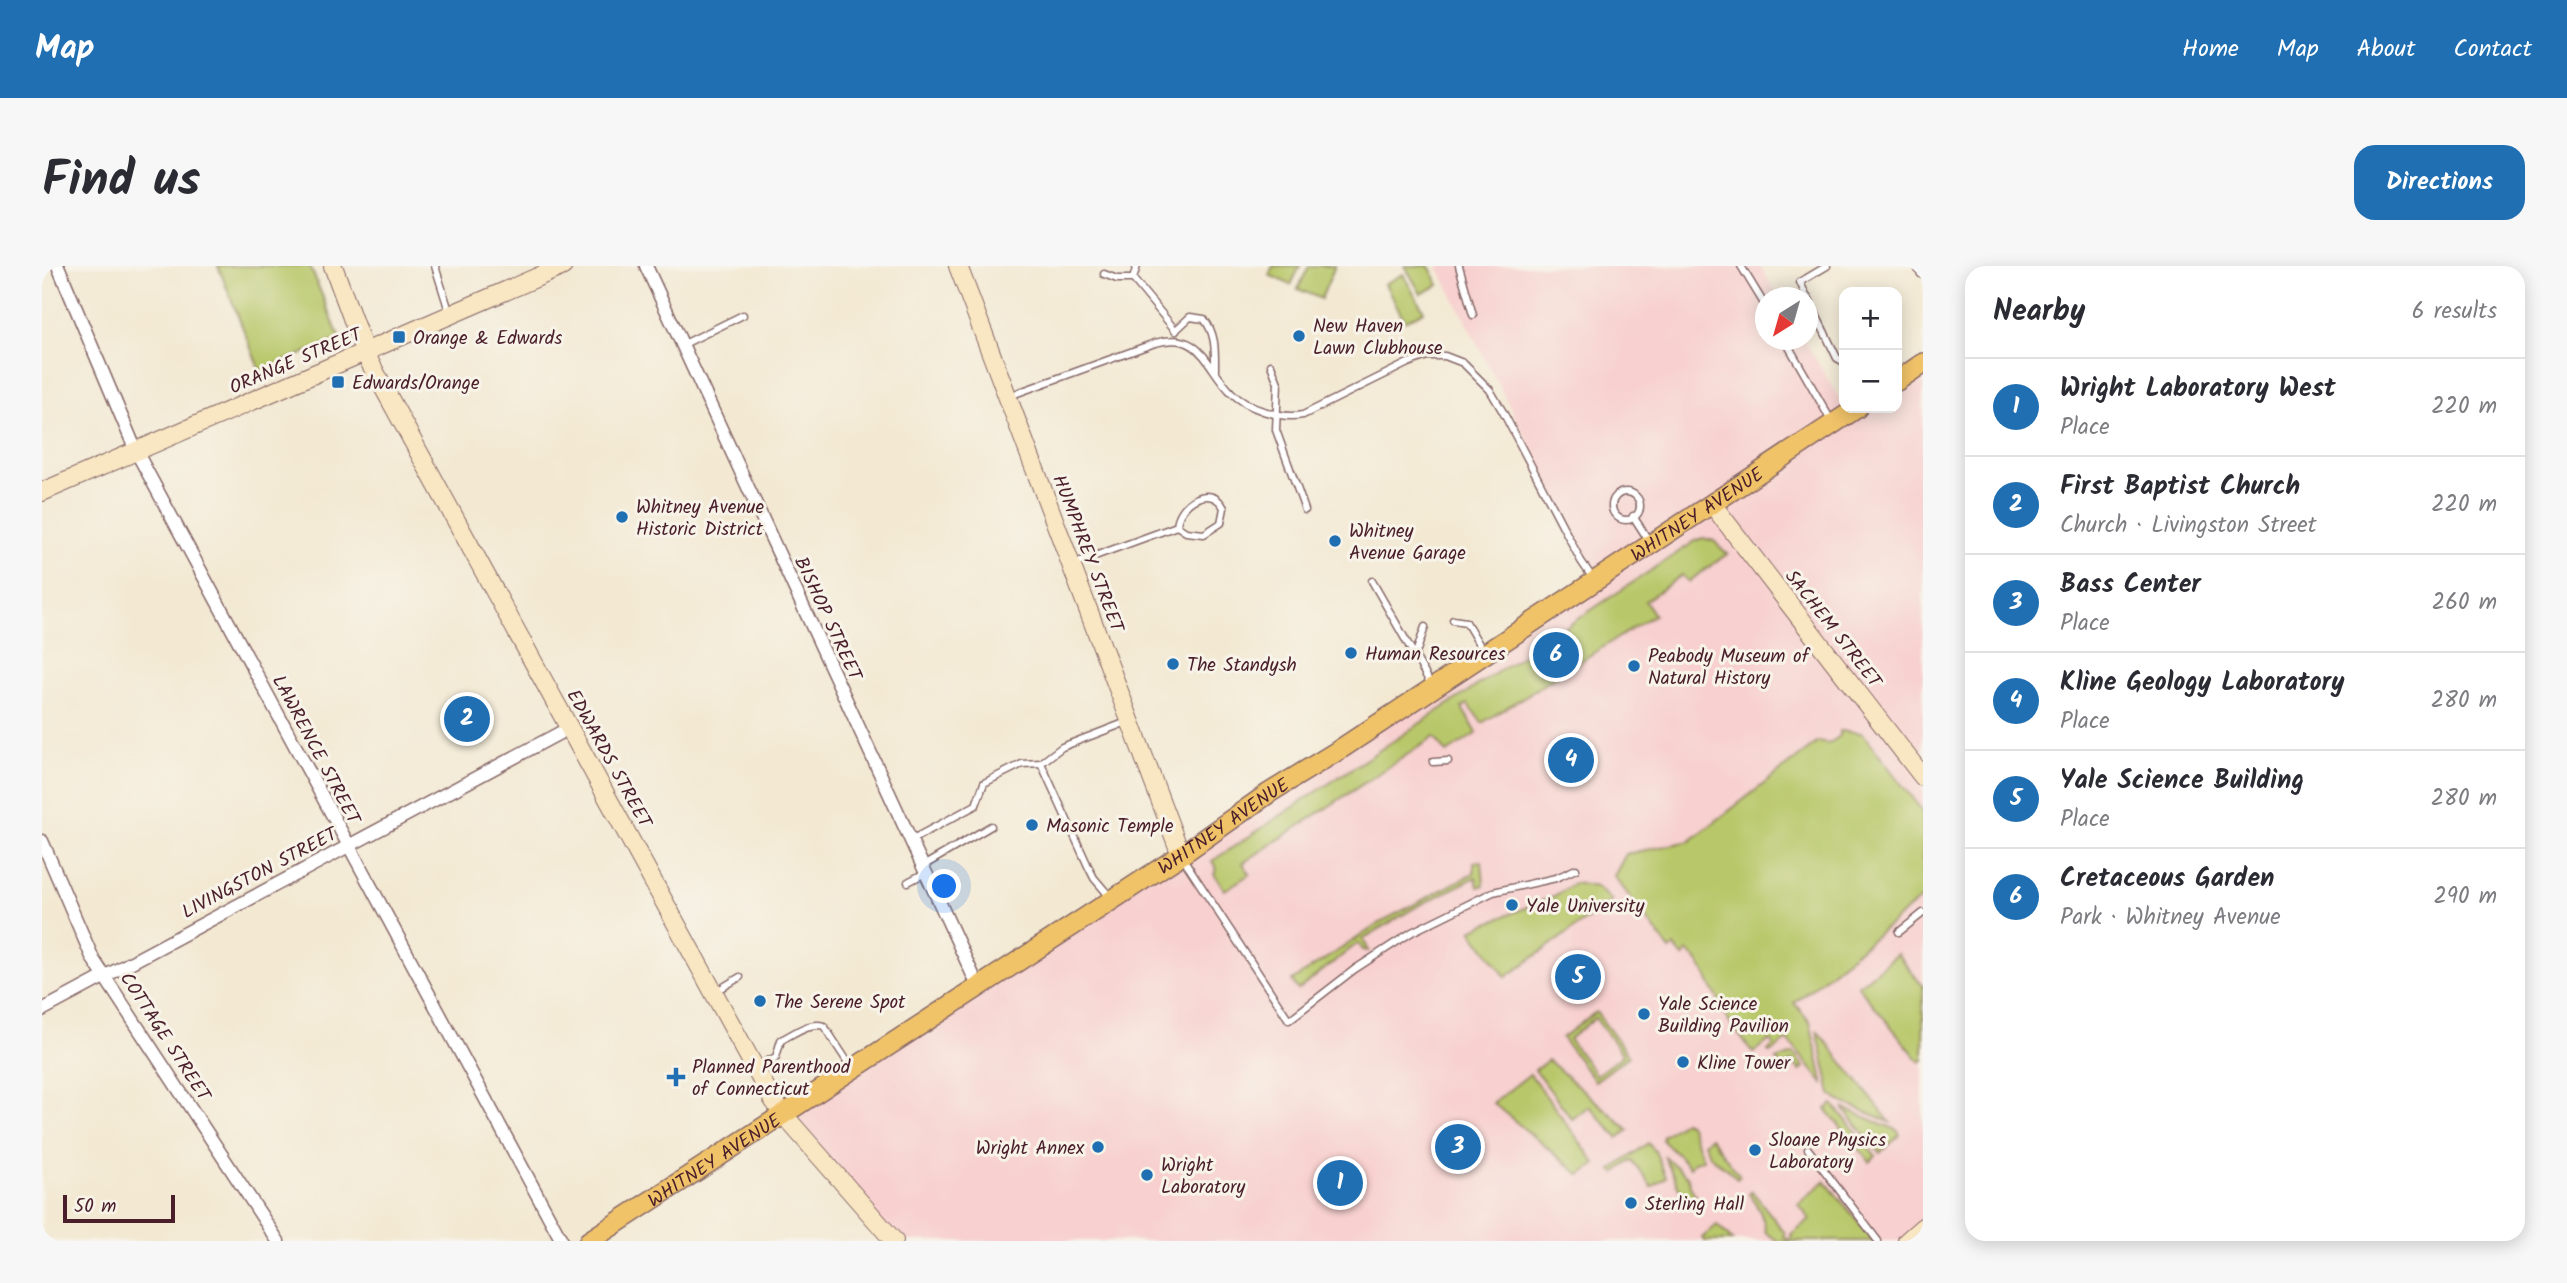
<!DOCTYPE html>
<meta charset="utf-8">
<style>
:root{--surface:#fff;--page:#f7f7f7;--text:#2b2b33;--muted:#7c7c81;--line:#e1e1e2;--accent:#1f6fb2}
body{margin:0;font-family:Kalam,sans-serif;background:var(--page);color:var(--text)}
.controls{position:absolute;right:21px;top:21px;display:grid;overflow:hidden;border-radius:14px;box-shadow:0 4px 18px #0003}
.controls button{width:63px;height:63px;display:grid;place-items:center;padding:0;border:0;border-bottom:2px solid var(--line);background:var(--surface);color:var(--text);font:35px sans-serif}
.compass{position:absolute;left:1713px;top:21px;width:63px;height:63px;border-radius:50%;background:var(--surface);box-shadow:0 4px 18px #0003;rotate:217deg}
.scale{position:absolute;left:21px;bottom:18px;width:112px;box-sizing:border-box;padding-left:7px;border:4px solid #4a1f2b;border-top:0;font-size:19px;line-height:24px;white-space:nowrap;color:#4a1f2b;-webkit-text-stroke:5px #f7f3e8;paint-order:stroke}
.you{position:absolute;left:903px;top:621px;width:24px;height:24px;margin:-18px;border:5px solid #fff;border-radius:50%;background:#1a73e8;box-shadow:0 0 0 10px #1a73e833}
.badge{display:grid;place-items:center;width:46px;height:46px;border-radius:50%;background:var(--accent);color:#fff;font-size:23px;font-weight:700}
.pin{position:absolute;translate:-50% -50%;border:4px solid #fff;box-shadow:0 2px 7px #0006}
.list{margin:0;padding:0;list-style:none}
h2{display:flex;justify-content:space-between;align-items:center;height:91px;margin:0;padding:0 28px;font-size:30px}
h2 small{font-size:23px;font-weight:400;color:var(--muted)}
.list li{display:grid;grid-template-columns:46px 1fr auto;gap:21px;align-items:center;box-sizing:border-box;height:98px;padding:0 28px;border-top:2px solid var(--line)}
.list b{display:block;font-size:26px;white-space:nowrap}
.list p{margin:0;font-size:23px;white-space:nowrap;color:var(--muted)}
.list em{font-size:23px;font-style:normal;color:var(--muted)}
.map{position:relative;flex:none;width:1881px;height:975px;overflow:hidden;border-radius:21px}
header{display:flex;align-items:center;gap:42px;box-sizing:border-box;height:98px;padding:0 35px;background:var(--accent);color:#fff}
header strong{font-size:33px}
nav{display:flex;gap:38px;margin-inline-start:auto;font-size:24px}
.intro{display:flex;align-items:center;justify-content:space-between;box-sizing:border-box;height:168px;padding:0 42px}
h1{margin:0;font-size:49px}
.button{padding:18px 32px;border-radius:21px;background:var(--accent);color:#fff;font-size:24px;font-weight:700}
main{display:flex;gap:42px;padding:0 42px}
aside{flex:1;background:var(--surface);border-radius:21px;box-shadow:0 4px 18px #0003}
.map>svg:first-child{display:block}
.built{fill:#f7d0cf}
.green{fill:#b8c769;stroke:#81734a;stroke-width:2;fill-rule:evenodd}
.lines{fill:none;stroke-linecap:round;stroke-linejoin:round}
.lane-casing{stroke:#856666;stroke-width:9}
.street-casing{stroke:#856666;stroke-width:15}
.secondary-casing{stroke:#856666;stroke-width:20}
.primary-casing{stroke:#856666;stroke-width:22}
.lane{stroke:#fff;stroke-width:6}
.street{stroke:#fff;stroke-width:12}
.secondary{stroke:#f9e7c3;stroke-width:18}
.primary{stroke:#f1c369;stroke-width:19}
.poi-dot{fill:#1f6fb2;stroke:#f7f3e8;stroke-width:2.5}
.labels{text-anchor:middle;stroke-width:6;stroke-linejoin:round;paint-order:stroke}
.poi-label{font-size:19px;fill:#4a1f2b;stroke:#f7f3e8;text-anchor:start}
.street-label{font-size:19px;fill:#4a1f2b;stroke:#f7f3e8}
</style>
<header>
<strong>Map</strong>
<nav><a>Home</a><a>Map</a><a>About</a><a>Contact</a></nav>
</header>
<div class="intro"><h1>Find us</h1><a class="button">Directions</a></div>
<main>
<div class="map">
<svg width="1881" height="975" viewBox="0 0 1881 975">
<rect width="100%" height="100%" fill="#f7f3e8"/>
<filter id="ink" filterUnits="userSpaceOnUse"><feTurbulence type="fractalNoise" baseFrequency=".0143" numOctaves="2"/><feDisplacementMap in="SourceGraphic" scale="14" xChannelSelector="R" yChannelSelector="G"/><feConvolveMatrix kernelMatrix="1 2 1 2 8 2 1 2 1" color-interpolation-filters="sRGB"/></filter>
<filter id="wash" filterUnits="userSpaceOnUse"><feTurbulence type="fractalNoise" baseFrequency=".00686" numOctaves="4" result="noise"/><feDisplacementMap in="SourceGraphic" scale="28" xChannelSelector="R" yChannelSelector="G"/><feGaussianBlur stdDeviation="1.57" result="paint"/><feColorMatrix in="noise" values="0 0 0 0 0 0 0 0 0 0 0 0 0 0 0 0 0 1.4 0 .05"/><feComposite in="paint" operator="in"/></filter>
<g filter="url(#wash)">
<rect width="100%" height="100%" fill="#f3e9d3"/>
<!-- built -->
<path class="built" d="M1395,0H1718L1737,31L1724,32V74H1762L1802,140L1855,142V115L1881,97V975H852L740,847L1559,309L1544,288Z"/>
<!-- green -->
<g class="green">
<path d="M176,0H268L298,73L218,105Z"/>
<path d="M1231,0H1258L1249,19L1227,9Z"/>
<path d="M1267,0H1293L1279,33L1256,23Z"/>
<path d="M1363,0H1387L1397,19L1379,28Z"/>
<path d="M1361,8L1382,45L1363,55L1343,18Z"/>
<path d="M1661,272L1672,275L1685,288L1646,316L1640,309L1603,335L1612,349L1440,457L1426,438L1420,442L1435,467L1405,487L1392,471L1201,597L1208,608L1183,624L1172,608L1175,603L1170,595L1655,274Z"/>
<path d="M1798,465L1820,467L1881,546V631L1752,737L1768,756L1782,819L1746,774L1728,787L1726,785L1732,779L1728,774L1711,787L1676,741L1677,734C1664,715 1665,701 1645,685L1641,691L1632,680L1628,684L1572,610L1584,588L1648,575L1776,476L1786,478L1798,470Z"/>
<path d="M1440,595L1442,619L1436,621L1434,611L1376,640L1321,673L1327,685L1321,684L1316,677L1256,724L1250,715L1344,653L1432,607V596Z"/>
<path d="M1533,617L1554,621L1570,635L1464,711L1429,664L1512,630Z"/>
<path d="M1855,688L1881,720V794L1878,796L1816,720Z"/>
<path d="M1554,746L1587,790L1553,815L1520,772ZM1553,752L1581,789L1554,809L1527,773Z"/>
<path d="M1775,764L1848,856L1795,834L1789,828Z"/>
<path d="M1752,788L1762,801L1758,805L1750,795L1741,801L1734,794Z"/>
<path d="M1506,794L1587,864L1576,872L1547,840L1530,853L1493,804Z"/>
<path d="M1488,808L1554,898L1538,909L1451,837Z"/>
<path d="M1791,838L1834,890L1828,896L1784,843Z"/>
<path d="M1801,842L1855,864L1858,869L1838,887Z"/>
<path d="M1642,855L1647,858L1661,893L1652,896L1648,901L1620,874L1621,870Z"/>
<path d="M1668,871L1698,910L1695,913C1681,896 1671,900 1662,877Z"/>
<path d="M1606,877L1613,885L1624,911L1610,921L1590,894L1573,907L1570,904Z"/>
<path d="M1622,890L1646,911L1649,922L1661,941L1653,945L1638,924Z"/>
<path d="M1783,915L1832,975H1736L1724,967C1722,952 1717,940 1707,928L1710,925L1743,967L1742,970L1746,974L1750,971L1749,968L1768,953L1756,938Z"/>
<path d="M1675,959L1691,975H1662L1660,972Z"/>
</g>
</g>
<g filter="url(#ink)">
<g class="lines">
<defs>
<g id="lane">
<path d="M393,0L408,48"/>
<path d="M1417,0L1431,49"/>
<path d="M1699,0L1724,41"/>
<path d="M1062,8L1075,13H1091"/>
<path d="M1091,13L1134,65"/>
<path d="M1091,13L1095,0"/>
<path d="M1765,32L1758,16L1785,0"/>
<path d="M1766,32L1795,92L1802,96"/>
<path d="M1134,64L1148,51L1162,53C1174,68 1173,84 1173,103"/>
<path d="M1743,74L1790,156"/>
<path d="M640,79L701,49"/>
<path d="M1229,99L1236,117L1234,164L1263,244"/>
<path d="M967,130L1113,77C1160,64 1163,100 1189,126C1205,143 1238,153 1261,149L1366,97L1385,90H1403L1421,97L1448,124L1461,146L1539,295L1552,314"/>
<circle cx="1584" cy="240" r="14"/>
<path d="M1591,250L1607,275"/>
<path d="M1031,298L1135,260L1144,266L1162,268L1179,257L1182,242C1169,216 1136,237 1135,260"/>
<path d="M1330,315L1390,420"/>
<path d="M1411,354L1424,356L1441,385"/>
<path d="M1373,390L1383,361"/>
<path d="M1391,496L1406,495"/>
<path d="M869,574L934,539L942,517L980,498L999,497"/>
<path d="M1140,591L1247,754L1313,703L1370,666L1451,626L1514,612L1534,603"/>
<path d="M881,600L949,560"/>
<path d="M866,616L883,607"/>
<path d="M1069,632L1052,612L1046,600L999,497L1020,481L1085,456"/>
<path d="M1857,666L1881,647"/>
<path d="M673,726L698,711"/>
<path d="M714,801L734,791L739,774C752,768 767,755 782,760L809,801"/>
<path d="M1766,883L1836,975"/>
</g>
<g id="street">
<path d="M16,0L94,185L520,975"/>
<path d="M604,0L936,720"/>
<path d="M1878,0L1881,6"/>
<path d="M0,575L51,693L236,975"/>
<path d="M0,744L527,462"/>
</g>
<g id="secondary">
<path d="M291,0L323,87L333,106L726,826L740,847L852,975"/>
<path d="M916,0L1139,589"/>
<path d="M0,226L521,0"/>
<path d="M1670,238L1881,511"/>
<path d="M1865,975L1881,961"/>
</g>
<g id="primary">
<path d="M1855,115L1881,97"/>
<path id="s1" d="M547,975L1139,589L1227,527L1297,484L1815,142"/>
</g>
</defs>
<!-- lane casing -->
<use href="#lane" class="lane-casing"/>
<!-- street casing -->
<use href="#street" class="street-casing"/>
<!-- secondary casing -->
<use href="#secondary" class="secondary-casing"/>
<!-- primary casing -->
<use href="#primary" class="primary-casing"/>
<!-- lane -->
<use href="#lane" class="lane"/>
<!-- street -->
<use href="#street" class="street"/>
<!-- secondary -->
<use href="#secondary" class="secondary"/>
<!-- primary -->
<use href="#primary" class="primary"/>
</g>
</g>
<!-- markers -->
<g class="poi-dot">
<circle cx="1257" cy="70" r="7"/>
<rect x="350" y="64" width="14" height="14" rx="3.5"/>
<rect x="289" y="109" width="14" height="14" rx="3.5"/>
<circle cx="580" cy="251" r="7"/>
<circle cx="1293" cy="275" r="7"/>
<circle cx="1309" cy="387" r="7"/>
<circle cx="1131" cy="398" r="7"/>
<circle cx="1592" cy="400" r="7"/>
<circle cx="990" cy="559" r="7"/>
<circle cx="1470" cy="639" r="7"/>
<circle cx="718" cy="735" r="7"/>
<circle cx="1602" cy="748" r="7"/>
<circle cx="1641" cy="796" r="7"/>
<path d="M630.5 800.5h7v7h7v7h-7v7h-7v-7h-7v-7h7z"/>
<circle cx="1056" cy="881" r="7"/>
<circle cx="1713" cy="884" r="7"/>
<circle cx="1105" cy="909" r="7"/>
<circle cx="1589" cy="937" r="7"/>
</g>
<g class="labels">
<!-- poi labels -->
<g class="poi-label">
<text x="1271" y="66">New Haven<tspan x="1271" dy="22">Lawn Clubhouse</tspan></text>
<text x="371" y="78">Orange &amp; Edwards</text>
<text x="310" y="123">Edwards/Orange</text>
<text x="594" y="247">Whitney Avenue<tspan x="594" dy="22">Historic District</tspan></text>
<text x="1307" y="271">Whitney<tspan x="1307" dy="22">Avenue Garage</tspan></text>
<text x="1323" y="394">Human Resources</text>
<text x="1606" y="396">Peabody Museum of<tspan x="1606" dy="22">Natural History</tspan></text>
<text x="1145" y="405">The Standysh</text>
<text x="1004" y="566">Masonic Temple</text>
<text x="1484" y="646">Yale University</text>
<text x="732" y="742">The Serene Spot</text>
<text x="1616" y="744">Yale Science<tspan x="1616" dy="22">Building Pavilion</tspan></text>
<text x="1655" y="803">Kline Tower</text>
<text x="650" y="807">Planned Parenthood<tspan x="650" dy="22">of Connecticut</tspan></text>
<text x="1727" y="880">Sloane Physics<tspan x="1727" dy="22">Laboratory</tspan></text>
<text x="1042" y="888" text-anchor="end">Wright Annex</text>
<text x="1119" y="905">Wright<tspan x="1119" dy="22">Laboratory</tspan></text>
<text x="1603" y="944">Sterling Hall</text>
</g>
<!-- street labels -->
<g class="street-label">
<text transform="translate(253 94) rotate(-23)" y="7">ORANGE STREET</text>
<text dy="7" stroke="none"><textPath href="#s1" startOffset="1325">WHITNEY AVENUE</textPath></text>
<text transform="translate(1047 287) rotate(69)" y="7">HUMPHREY STREET</text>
<text transform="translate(787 352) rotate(65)" y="7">BISHOP STREET</text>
<text transform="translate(1792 362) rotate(52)" y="7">SACHEM STREET</text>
<text transform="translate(275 483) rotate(62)" y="7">LAWRENCE STREET</text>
<text transform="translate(568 492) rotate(61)" y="7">EDWARDS STREET</text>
<text dy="7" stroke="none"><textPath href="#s1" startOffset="758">WHITNEY AVENUE</textPath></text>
<text transform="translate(217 606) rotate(-28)" y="7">LIVINGSTON STREET</text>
<text transform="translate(124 770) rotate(57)" y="7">COTTAGE STREET</text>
<text dy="7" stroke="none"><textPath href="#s1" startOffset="149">WHITNEY AVENUE</textPath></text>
</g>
</g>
</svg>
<div class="controls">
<button>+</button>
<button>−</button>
</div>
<svg class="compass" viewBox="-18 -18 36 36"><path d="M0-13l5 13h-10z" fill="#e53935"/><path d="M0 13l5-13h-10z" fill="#7c7c81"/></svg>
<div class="scale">50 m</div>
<div class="you"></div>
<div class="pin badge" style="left:1298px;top:917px">1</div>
<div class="pin badge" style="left:425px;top:453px">2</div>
<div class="pin badge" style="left:1416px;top:881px">3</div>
<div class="pin badge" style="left:1529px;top:494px">4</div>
<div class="pin badge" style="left:1536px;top:711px">5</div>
<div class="pin badge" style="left:1514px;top:389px">6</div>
</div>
<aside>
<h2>Nearby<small>6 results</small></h2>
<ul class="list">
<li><span class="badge">1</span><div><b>Wright Laboratory West</b><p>Place</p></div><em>220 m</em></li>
<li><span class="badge">2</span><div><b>First Baptist Church</b><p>Church · Livingston Street</p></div><em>220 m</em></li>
<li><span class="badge">3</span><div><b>Bass Center</b><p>Place</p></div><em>260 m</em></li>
<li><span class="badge">4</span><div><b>Kline Geology Laboratory</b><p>Place</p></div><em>280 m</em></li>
<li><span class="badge">5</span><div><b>Yale Science Building</b><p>Place</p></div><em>280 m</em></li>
<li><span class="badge">6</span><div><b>Cretaceous Garden</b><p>Park · Whitney Avenue</p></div><em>290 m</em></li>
</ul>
</aside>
</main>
